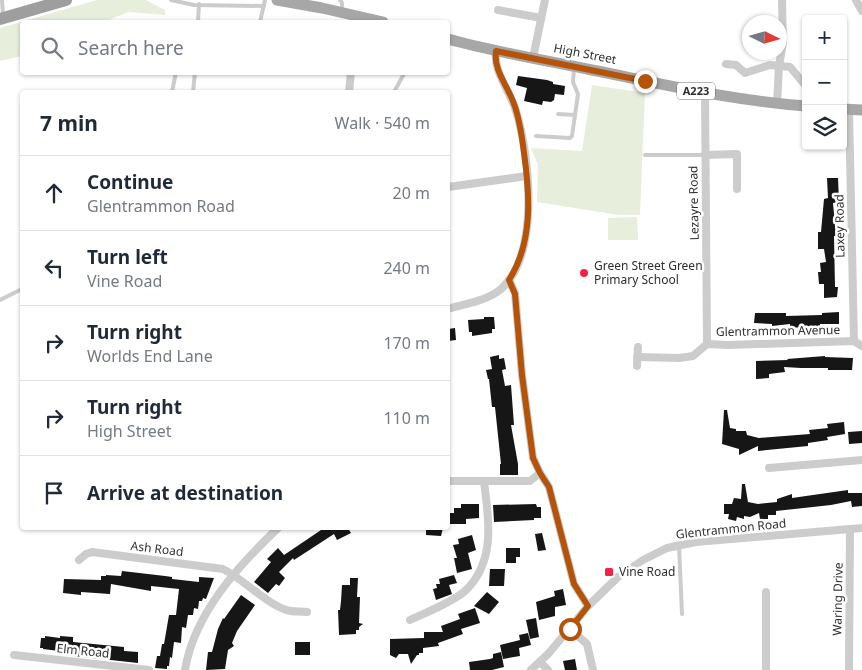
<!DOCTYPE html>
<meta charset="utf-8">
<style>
:root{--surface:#fff;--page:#f6f6f7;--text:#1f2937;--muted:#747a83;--line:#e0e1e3}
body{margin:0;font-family:"Noto Sans",sans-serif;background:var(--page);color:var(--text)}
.controls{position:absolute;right:15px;top:15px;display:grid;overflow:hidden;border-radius:5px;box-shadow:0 1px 4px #0004}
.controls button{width:45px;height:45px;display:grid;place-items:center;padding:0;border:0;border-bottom:1px solid var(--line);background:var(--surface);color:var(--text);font:25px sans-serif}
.compass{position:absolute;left:742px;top:15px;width:45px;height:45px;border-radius:50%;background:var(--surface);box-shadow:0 1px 4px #0004;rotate:95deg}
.stop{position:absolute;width:15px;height:15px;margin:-11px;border:4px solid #b45309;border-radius:50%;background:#fff}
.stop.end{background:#b45309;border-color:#fff;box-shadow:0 1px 5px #0008}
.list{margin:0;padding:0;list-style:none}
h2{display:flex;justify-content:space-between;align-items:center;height:65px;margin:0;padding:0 20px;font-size:21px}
h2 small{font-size:16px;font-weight:400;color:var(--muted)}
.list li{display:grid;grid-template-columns:32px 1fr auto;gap:15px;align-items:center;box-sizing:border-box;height:75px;padding:0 20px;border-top:1px solid var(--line)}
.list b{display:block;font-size:19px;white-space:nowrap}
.list p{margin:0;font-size:16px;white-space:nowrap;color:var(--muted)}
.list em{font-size:16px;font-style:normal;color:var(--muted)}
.icon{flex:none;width:28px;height:28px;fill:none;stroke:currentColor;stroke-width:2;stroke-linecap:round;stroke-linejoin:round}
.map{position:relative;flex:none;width:862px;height:670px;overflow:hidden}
.search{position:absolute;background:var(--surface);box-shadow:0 1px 4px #0004;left:20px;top:20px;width:430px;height:55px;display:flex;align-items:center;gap:12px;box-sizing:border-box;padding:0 18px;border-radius:5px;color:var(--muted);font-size:19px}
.panel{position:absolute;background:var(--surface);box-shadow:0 1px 4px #0004;left:20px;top:90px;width:430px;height:440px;border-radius:5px}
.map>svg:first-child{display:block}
.green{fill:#e7eedc}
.building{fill:#161616}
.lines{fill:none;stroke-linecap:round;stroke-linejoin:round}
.service{stroke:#ccc;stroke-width:4}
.minor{stroke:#ccc;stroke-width:8}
.primary{stroke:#a7a7a7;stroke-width:11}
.trunk{stroke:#9e9e9e;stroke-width:12}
.route{stroke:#b45309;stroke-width:6}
.poi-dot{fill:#f62245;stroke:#fff;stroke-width:2}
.labels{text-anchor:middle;stroke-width:5;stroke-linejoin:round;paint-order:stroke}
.shield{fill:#fff;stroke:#6d6d6d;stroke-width:1}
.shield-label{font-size:11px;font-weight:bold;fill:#2f2f2f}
.street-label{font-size:12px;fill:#2f2f2f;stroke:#fff}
.poi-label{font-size:12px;fill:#2f2f2f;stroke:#fff;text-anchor:start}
</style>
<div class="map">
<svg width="862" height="670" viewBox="0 0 862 670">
<rect width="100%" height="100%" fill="#fff"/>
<!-- green -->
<g class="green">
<path d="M97,0H146L165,10V15L128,12L104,22H22V56L0,61V28Z"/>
<path d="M592,85L645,93L640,215H619L537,202L538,165L531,148L582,151Z"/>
<path d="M637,217L638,240H608V218Z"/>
</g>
<!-- building -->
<g class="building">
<path d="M518,76L547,80L553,82V84L565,86L564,95L555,94L554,100L551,102L543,101L542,105L524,101L527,88L516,85Z"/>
<path d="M827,178H838L839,202L833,203L836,236H834L835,287H838L837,297L824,298V284H819L818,272H821L820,263L826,262L824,249H818V232H821L824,199L828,198Z"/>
<path d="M839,312V324H820V326L790,328V324L772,326V324L754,323L755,313H786V316L822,315V313Z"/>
<path d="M484,317H494L495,329H492V333L472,336V332H469L468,320L484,319Z"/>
<path d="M455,328L456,340L448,341V329Z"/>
<path d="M499,355V359L504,358L506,369L502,370L505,386L511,385L514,425H511L518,464V475H500V464H501L495,407H492L489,379H488L486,370L492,369L490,357Z"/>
<path d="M825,356V357L853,358L852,370H828V368H801L784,367L785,372L769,374V378L756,379V361L788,360L787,359Z"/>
<path d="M724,410H727L730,428L736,429V431H746L747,435L759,438L810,434L809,430L828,428L827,424L844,422L845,434L827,437L828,440L808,443V446L758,451V446L739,455V449L722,444Z"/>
<path d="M862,431V443L849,444L848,432Z"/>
<path d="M742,484H745L748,502L758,504L777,502V499L792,494V498L848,490V493H862V506L852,507L851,501L831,505L776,511V515H768V519H760L759,513L750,517L744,516V519L737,517L736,521L728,519L729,514H724V504H732L734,498L741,499Z"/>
<path d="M461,504H479V518L466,519V524H448V513H454V508H461Z"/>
<path d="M536,504L537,507H541V518H534V520L494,522L493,505Z"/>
<path d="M324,528H348L351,533L337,540L334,534L294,560L293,558L279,572L285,578L279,586L276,584L268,593L254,582L271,562L267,559L278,548L284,555Z"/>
<path d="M426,528H443L441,536L426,535Z"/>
<path d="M542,533L546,550L538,551L535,534Z"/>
<path d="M472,535L476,550L468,553L472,569L457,573L454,558H457L453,545L459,544L458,539Z"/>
<path d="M506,548H520V557H516V563H506Z"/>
<path d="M490,569H505L504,586H489Z"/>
<path d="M122,571L165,576L172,577V579L199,582V577L214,578L206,599L203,598L202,601H199L198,609L194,608L193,615H188L186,628L182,627L181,643L174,642L172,658L170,657L169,666H167V669L155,668L157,656H160L162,644H164L169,615H176L179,589L151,586V591L111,584L110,594L81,592V595L63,593L64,579L101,580V576H106V575L121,576Z"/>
<path d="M454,575L457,583L449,585L452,594L436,600L433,589L437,588L436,584H440L439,579Z"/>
<path d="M350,578H358L357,597H360L359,623L363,624L359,627V630H356V634L339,635L338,610H340L341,601L342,585H350Z"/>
<path d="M563,589L566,605L555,607V616L539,620L536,602L555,596L554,591Z"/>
<path d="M487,592L499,602L489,614L474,606Z"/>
<path d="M241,595L255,605L237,631L232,643L234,646L228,650L225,669L206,670L208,652H212L218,629L223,618L224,619Z"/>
<path d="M475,608L480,623L461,629L463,634L438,643L439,646L423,648V653H419V655H417L411,664L408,654H399L396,658L390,655V639L424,638V632H443L441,626L460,619L458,614Z"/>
<path d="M536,618L539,637L530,639L526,620Z"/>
<path d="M528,633L531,645L519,648L520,656L503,659L500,645L520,640L519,635Z"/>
<path d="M45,636L60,638V636L73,637V642L124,647V651L138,652V663L74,656L75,653L43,649V648H40L41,638H45Z"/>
<rect x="295" y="642" width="15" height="13"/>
<path d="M501,652L504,667L492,670H470L469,662L490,659L493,658V654Z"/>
<path d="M575,659L577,670H565L563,661Z"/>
</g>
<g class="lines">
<!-- service -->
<g class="service">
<path d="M2,0L3,16"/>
<path d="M171,0L194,5L264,6"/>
<path d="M340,0L342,3V10"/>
<path d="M198,22L199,4"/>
<path d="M260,22L265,0"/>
<path d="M172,92L176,72"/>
<path d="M193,92L195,72"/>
<path d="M394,92L405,72"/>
<path d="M558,114L575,115"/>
<path d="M536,136L570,138L572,136L578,94L573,82L574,68"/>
<path d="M645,155H705"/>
<path d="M0,300L22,289"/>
<path d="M679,546L682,614"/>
</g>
<!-- minor -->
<g class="minor">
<path d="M856,0L862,11"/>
<path d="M498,10L541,18"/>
<path d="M533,58L545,0"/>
<path d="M726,64L736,65L745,73L770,65L790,67L806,86"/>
<path d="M349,92L351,72"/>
<path d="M705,92L707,344"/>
<path d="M777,104L779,66L783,42L782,0"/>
<path d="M849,109L854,341"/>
<path d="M705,155L737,154V189"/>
<path d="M448,187L527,176"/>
<path d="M509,280L515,293L522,375L533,458L540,473L549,487L574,584L588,606"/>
<path d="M448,309C464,304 487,301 501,289C540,255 530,156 516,111C510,91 493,72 496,51"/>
<path d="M637,357L679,358L693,356L707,344L728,345L854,341L862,346"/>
<path d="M637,366L638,347"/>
<path d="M769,468L862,460"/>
<path d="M448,481H530L540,473"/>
<path d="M79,560L86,554L92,552L223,569C244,579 270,608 291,611C296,612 302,611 307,612"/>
<path d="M766,592V670"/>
<path d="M410,620C425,613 453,602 465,591C496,562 489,519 484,482"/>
<path d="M570,629L587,644L593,670"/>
<path d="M14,655L149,670"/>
<path d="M540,662L548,670"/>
<path d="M185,670C194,614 238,566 278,528"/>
<path d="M531,670L549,653L588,606L618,577L643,560L667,548L696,542L862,528"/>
<path d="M849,670L850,529"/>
</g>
<!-- primary -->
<g class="primary">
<path d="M277,0L322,8L383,22"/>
<path d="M448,39C495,52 544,60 592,70C663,84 734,101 806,106"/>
<path d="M843,109L862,110"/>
</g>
<!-- trunk -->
<path class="trunk" d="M0,19L66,0"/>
</g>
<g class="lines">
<!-- route -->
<path class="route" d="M570,629L588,606L574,584L549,487L540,473L533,458L522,375L515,294L509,280C533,242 530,196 524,153C522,137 520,120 514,104C508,86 493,70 496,51L645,81"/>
</g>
<!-- markers -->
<g class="poi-dot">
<circle cx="584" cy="273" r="5"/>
<rect x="604" y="567" width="10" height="10" rx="2.5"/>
</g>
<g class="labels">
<!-- shield labels -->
<rect class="shield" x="677" y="82.5" width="38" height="17" rx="4"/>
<g class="shield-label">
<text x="696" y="95">A223</text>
</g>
<!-- street labels -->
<g class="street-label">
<text transform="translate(585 54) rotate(11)" y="4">High Street</text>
<text transform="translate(694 203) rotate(-91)" y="4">Lezayre Road</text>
<text transform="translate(840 226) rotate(-91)" y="4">Laxey Road</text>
<text transform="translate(778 331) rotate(-1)" y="4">Glentrammon Avenue</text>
<text transform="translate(731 529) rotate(-6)" y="4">Glentrammon Road</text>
<text transform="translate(157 549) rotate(7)" y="4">Ash Road</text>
<text transform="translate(838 599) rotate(-89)" y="4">Waring Drive</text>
<text transform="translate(83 651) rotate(6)" y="4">Elm Road</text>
</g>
<!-- poi labels -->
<g class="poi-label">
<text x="594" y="270">Green Street Green<tspan x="594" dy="14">Primary School</tspan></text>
<text x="619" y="576">Vine Road</text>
</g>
</g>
</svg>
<div class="controls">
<button>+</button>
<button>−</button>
<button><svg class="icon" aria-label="layers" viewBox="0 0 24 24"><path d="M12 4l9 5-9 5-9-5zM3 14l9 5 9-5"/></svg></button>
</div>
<svg class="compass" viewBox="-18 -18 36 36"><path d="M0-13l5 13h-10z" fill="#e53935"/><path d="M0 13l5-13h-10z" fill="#747a83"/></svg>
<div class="stop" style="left:570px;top:629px"></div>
<div class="stop end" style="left:645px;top:81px"></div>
<div class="search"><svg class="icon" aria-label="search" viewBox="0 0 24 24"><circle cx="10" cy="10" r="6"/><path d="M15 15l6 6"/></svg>Search here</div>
<section class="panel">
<h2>7 min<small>Walk · 540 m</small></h2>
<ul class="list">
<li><svg class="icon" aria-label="ahead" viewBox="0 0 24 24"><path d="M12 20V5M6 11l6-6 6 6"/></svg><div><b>Continue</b><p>Glentrammon Road</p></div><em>20 m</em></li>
<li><svg class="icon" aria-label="left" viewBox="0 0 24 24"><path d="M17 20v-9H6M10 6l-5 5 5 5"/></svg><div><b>Turn left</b><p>Vine Road</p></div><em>240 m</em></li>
<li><svg class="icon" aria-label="right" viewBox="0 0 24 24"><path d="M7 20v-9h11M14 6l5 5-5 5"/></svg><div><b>Turn right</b><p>Worlds End Lane</p></div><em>170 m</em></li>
<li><svg class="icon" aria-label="right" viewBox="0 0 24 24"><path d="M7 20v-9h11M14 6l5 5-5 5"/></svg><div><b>Turn right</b><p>High Street</p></div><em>110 m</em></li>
<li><svg class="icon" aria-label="arrive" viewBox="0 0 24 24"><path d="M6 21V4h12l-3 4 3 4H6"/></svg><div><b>Arrive at destination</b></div></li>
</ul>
</section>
</div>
